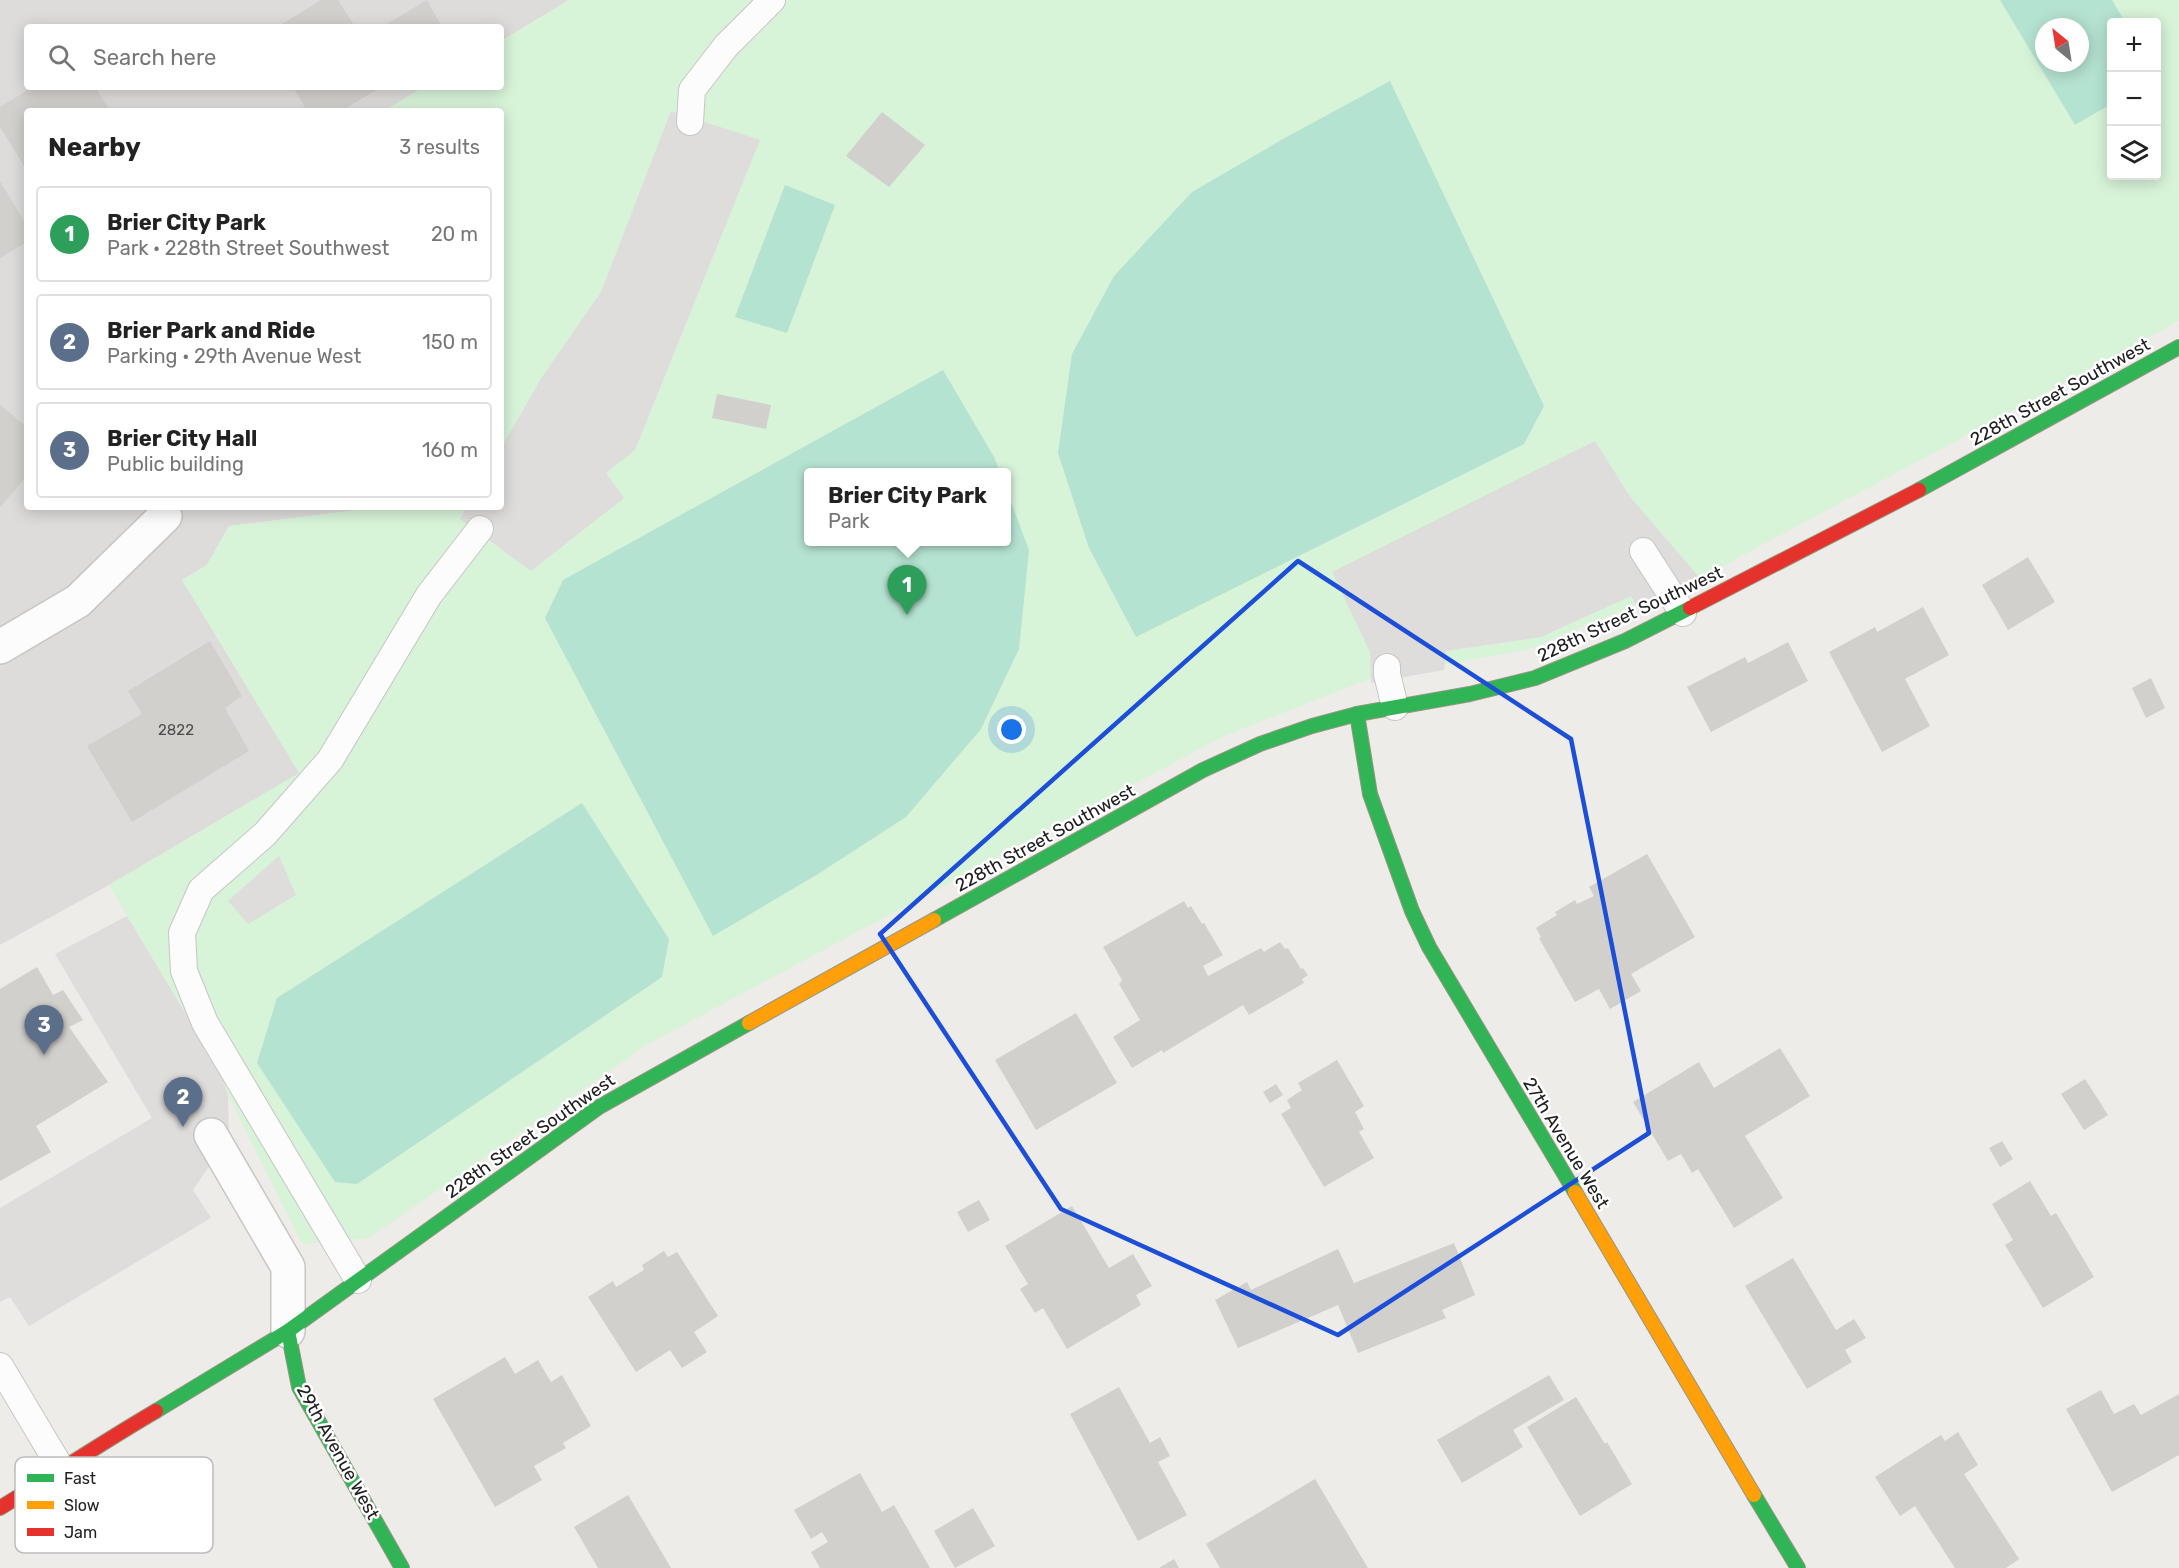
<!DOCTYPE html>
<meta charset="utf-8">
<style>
:root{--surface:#fff;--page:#f6f6f6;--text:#222;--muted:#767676;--line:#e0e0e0;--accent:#1a73e8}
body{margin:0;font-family:Rubik,sans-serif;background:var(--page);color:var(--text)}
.controls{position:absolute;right:18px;top:18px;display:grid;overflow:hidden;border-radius:6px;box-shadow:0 3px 15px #0003}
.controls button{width:54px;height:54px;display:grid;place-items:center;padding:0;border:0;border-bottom:2px solid var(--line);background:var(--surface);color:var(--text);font:30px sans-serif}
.compass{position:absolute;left:2035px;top:18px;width:54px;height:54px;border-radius:50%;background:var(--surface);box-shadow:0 3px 15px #0003;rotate:330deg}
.you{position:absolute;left:1012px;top:730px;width:21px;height:21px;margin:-15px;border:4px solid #fff;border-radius:50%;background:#1a73e8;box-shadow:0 0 0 9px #1a73e833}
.badge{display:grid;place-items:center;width:39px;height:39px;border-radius:50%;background:var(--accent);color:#fff;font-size:20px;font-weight:700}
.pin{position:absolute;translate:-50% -50px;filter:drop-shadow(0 2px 3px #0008)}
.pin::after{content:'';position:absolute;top:32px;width:21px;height:18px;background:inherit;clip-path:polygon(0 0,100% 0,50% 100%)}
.popup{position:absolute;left:804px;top:468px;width:207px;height:78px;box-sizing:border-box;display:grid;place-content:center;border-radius:6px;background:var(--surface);filter:drop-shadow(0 2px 4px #0005);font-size:20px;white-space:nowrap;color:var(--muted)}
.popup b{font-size:22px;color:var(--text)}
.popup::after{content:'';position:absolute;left:50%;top:100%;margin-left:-12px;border:12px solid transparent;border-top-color:var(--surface)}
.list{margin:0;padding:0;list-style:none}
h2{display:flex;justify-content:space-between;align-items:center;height:78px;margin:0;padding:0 24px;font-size:26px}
h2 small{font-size:20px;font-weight:400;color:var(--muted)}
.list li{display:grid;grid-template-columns:39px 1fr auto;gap:18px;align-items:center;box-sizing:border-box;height:96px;margin:0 12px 12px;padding:0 12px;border:2px solid var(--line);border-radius:6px}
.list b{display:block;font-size:22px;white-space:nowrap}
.list p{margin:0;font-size:20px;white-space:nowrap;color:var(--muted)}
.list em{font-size:20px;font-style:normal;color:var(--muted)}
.icon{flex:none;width:33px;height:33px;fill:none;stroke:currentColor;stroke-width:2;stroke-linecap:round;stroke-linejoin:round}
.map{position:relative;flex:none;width:2179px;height:1568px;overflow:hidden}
.search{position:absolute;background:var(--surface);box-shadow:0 3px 15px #0003;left:24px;top:24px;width:480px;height:66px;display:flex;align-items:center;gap:15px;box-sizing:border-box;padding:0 21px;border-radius:6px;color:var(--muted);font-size:22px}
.panel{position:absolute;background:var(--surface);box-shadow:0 3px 15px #0003;left:24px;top:108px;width:480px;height:402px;border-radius:6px}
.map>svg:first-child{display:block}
.residential{fill:#dddcda}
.park{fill:#d7f3d8;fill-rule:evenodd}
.pitch{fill:#b5e3d1;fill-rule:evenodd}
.parking{fill:#dedddc}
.building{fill:#d2d0cd}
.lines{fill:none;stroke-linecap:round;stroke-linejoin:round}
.lane-casing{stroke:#c7c6c4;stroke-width:28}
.street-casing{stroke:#c7c6c4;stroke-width:36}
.fast-casing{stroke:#959781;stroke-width:16}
.slow-casing{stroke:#959781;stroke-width:16}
.jam-casing{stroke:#959781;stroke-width:16}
.lane{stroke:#fcfcfc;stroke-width:26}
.street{stroke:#fcfcfc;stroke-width:33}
.fast{stroke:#30b455;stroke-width:14}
.slow{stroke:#ff9f0a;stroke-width:14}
.jam{stroke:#e5322d;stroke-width:14}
.marked{fill:none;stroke:#1d4ed8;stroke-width:4.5;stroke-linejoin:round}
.labels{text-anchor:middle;stroke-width:5;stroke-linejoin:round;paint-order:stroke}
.number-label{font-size:15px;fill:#4c4c4b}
.street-label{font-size:18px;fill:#202020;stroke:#fff}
.key{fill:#fff;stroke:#bcbcbc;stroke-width:1.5}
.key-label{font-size:16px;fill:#202020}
</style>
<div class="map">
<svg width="2179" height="1568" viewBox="0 0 2179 1568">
<rect width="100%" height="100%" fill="#eeece8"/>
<!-- residential -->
<path class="residential" d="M0,0H569L501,41V27H27V87H424L384,111H27V507H381L229,526L207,565L182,580L300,773L109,885L0,945Z"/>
<!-- park -->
<path class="park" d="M569,0H2179V321L1708,574L1527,650L1374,677L1224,736L650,1043L369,1238L302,1244L228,1095L220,1071L109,885L299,773L182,580L207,565L229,526L381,507H501V111H384L424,87H501V41ZM2112,22H2156V176H2112ZM2044,27H2080V63H2044ZM808,472H1006V542H808Z"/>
<!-- pitch -->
<g class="pitch">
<path d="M2000,0H2112L2125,22H2112L2111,104L2075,125ZM2044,27H2080V63H2044Z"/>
<path d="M1390,81L1544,406L1524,444L1136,637L1089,548L1058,453L1072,354L1114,276L1192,192L1283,139Z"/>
<path d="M785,185L835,205L787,333L735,317Z"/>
<path d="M943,370L994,457L1000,472H808V542H1006V489L1029,550L1019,649L981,729L906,817L818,874L713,936L545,618L563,580Z"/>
<path d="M582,803L669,939L662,977L357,1184L335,1182L257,1063L277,998Z"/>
</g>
<!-- parking -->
<g class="parking">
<path d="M671,111L760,140L635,450L606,473L624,498L531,571L460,519L467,507H501V448L542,377L601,292Z"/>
<path d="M1595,441L1631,498L1704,583L1639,611L1631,596L1541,637L1446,651L1444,670L1371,683L1370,652L1332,572Z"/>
<path d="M279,856L296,895L248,924L228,901Z"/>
<path d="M127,916L220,1071L228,1095L229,1137L193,1190L211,1218L29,1326L10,1297L0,1302V1208L152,1118L55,954Z"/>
</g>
<!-- building -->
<g class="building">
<path d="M321,0H338L355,27H277Z"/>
<path d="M427,0L442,27H382Z"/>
<path d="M33,87H95L110,111H27V171L0,127V107Z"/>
<path d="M293,87H381L341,111H307Z"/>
<path d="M882,112L925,145L889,187L846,156Z"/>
<path d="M0,181L27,226V242L0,258Z"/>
<path d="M717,394L771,405L766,429L712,418Z"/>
<path d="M0,405L27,427V476L0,507Z"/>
<path d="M2028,557L2055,602L2008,630L1982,585Z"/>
<path d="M1923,607L1949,655L1905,679L1930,726L1882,752L1829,652L1875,627L1877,632Z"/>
<path d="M210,641L242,696L225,708L249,751L132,822L87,746L142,714L128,691Z"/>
<path d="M1788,642L1808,681L1711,732L1687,687L1745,657L1748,663Z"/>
<path d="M2151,678L2165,708L2146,718L2132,688Z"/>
<path d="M1647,854L1695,937L1631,974L1641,991L1610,1009L1599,989L1575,1002L1539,938L1541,937L1536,928L1557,915L1555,912L1575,900L1577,904L1594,896L1589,887Z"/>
<path d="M1184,901L1188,908L1191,906L1202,924L1204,923L1223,955L1203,966L1208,976L1261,948L1264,952L1280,942L1285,949L1288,948L1301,969L1303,968L1308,975L1302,979L1304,983L1249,1015L1243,1005L1163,1053L1162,1050L1132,1068L1113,1037L1140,1020L1119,984L1122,980L1103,947Z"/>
<path d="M37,967L53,995L63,990L83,1020L69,1027L108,1082L36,1126L51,1152L0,1181V989Z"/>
<path d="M1076,1013L1117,1083L1036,1130L995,1060Z"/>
<path d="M1780,1048L1810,1096L1745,1136L1783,1198L1734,1228L1698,1169L1692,1173L1681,1154L1668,1161L1633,1102L1699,1062L1714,1088Z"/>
<path d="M1337,1060L1364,1106L1355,1112L1364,1129L1359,1132L1374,1158L1324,1187L1281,1114L1291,1108L1287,1100L1302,1090L1298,1083Z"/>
<path d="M2085,1079L2108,1115L2084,1130L2061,1094Z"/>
<path d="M1276,1084L1283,1095L1270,1103L1263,1092Z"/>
<path d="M2002,1141L2013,1159L2000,1167L1989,1148Z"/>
<path d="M2030,1181L2051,1216L2056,1213L2094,1277L2043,1308L2005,1245L2013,1240L1992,1204Z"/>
<path d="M979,1200L990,1220L968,1232L957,1212Z"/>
<path d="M1072,1206L1109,1268L1133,1254L1152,1286L1136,1295L1141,1305L1067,1349L1043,1308L1035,1313L1020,1289L1028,1284L1005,1246Z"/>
<path d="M1454,1243L1475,1295L1442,1310L1446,1318L1358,1353L1338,1305L1238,1348L1215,1300L1247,1282L1251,1290L1338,1249L1354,1283Z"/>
<path d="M664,1251L668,1257L677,1252L718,1316L694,1332L707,1352L682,1368L670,1350L636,1372L588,1297L613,1281L616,1287L644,1270L642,1265Z"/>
<path d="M1793,1258L1836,1330L1854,1319L1866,1338L1845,1350L1852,1362L1807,1389L1745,1286Z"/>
<path d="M505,1357L515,1374L538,1360L551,1382L562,1375L591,1426L563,1443L566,1448L534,1466L542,1480L495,1507L433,1399Z"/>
<path d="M1549,1375L1564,1400L1513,1430L1523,1447L1462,1483L1437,1440Z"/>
<path d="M1119,1387L1150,1443L1160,1437L1170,1456L1158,1462L1187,1515L1138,1541L1070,1414Z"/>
<path d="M2101,1390L2114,1414L2134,1404L2141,1415L2179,1394V1455L2112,1492L2066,1409Z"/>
<path d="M1576,1397L1605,1444L1607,1442L1632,1484L1580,1516L1527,1427Z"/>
<path d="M1958,1432L1978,1465L1964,1474L2019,1559L2006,1568H1955L1915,1506L1900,1516L1875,1477L1941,1435L1945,1441Z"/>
<path d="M860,1473L882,1512L894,1505L930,1568H820L811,1552L828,1542L822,1532L811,1539L794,1510Z"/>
<path d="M1315,1479L1368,1568H1220L1206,1544Z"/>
<path d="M628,1495L671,1568H598L574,1527Z"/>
<path d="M973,1508L995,1546L955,1568L934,1531Z"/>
<path d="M1174,1559L1179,1568H1159Z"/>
</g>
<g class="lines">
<defs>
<g id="lane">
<path d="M690,122L692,90L726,46L772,0"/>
<path d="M1643,551L1683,613"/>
<path d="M1387,667V674L1395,707"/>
<path d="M358,1280L205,1023L184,971L182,933L201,890L265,834L330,760L429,595L480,529"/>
<path d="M0,1366L62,1470"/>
</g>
<g id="street">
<path d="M0,647L78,601L165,516"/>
<path d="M211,1135L288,1267V1331"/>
</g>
<g id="fast">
<path d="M1919,490L2179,347"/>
<path d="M1357,714L1370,794L1412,911L1429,947L1575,1192"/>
<path d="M934,920L1203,770L1260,744L1312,726L1357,714L1470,694L1535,678L1625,641L1690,608"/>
<path d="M288,1331L299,1387L402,1568"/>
<path d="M156,1411L288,1331L599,1107L749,1023"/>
<path d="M1754,1495L1798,1568"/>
</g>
<g id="slow">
<path d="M749,1023L934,920"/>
<path d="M1575,1192L1754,1495"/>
</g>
<g id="jam">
<path d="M1690,608L1919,490"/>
<path d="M0,1508C52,1476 103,1442 156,1411"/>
</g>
</defs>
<!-- lane casing -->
<use href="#lane" class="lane-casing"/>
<!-- street casing -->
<use href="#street" class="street-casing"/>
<!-- fast casing -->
<use href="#fast" class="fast-casing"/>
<!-- slow casing -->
<use href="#slow" class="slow-casing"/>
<!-- jam casing -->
<use href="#jam" class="jam-casing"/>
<!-- lane -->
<use href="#lane" class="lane"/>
<!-- street -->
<use href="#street" class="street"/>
<!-- fast -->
<use href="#fast" class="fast"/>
<!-- slow -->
<use href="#slow" class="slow"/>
<!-- jam -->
<use href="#jam" class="jam"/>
</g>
<!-- marked area -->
<path class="marked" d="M1298,561L1571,739L1649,1133L1338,1335L1061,1209L880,934Z"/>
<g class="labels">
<!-- number labels -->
<g class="number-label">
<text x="176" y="735">2822</text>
</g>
<!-- street labels -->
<g class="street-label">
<text transform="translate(2060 392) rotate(-29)" y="6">228th Street Southwest</text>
<text transform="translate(1630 614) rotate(-25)" y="6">228th Street Southwest</text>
<text transform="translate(1045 838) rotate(-29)" y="6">228th Street Southwest</text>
<text transform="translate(530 1136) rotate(-35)" y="6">228th Street Southwest</text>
<text transform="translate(1566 1143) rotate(59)" y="6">27th Avenue West</text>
<text transform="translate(338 1452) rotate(61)" y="6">29th Avenue West</text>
</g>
</g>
<!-- legend -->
<rect x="15" y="1457" width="198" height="96" rx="9" class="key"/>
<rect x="27" y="1474" width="27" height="8" fill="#30b455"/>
<rect x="27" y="1501" width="27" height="8" fill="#ff9f0a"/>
<rect x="27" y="1528" width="27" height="8" fill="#e5322d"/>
<g class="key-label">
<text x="64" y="1484">Fast</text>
<text x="64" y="1511">Slow</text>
<text x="64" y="1538">Jam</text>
</g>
</svg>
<div class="controls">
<button>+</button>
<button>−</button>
<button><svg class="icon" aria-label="layers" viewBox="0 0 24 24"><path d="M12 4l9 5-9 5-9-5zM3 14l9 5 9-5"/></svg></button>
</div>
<svg class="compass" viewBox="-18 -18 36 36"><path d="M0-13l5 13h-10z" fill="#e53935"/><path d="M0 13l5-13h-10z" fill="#767676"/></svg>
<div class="you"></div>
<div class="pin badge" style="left:907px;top:615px;background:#2e9e5b">1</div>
<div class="popup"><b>Brier City Park</b>Park</div>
<div class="pin badge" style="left:183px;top:1127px;background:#5c6f8a">2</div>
<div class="pin badge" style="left:44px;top:1055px;background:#5c6f8a">3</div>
<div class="search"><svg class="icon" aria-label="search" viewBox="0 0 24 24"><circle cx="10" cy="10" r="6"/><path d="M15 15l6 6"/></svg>Search here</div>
<section class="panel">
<h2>Nearby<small>3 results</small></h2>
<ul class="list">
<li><span class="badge" style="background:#2e9e5b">1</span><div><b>Brier City Park</b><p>Park · 228th Street Southwest</p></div><em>20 m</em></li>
<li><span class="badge" style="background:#5c6f8a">2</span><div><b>Brier Park and Ride</b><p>Parking · 29th Avenue West</p></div><em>150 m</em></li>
<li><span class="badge" style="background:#5c6f8a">3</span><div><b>Brier City Hall</b><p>Public building</p></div><em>160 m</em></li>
</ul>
</section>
</div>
